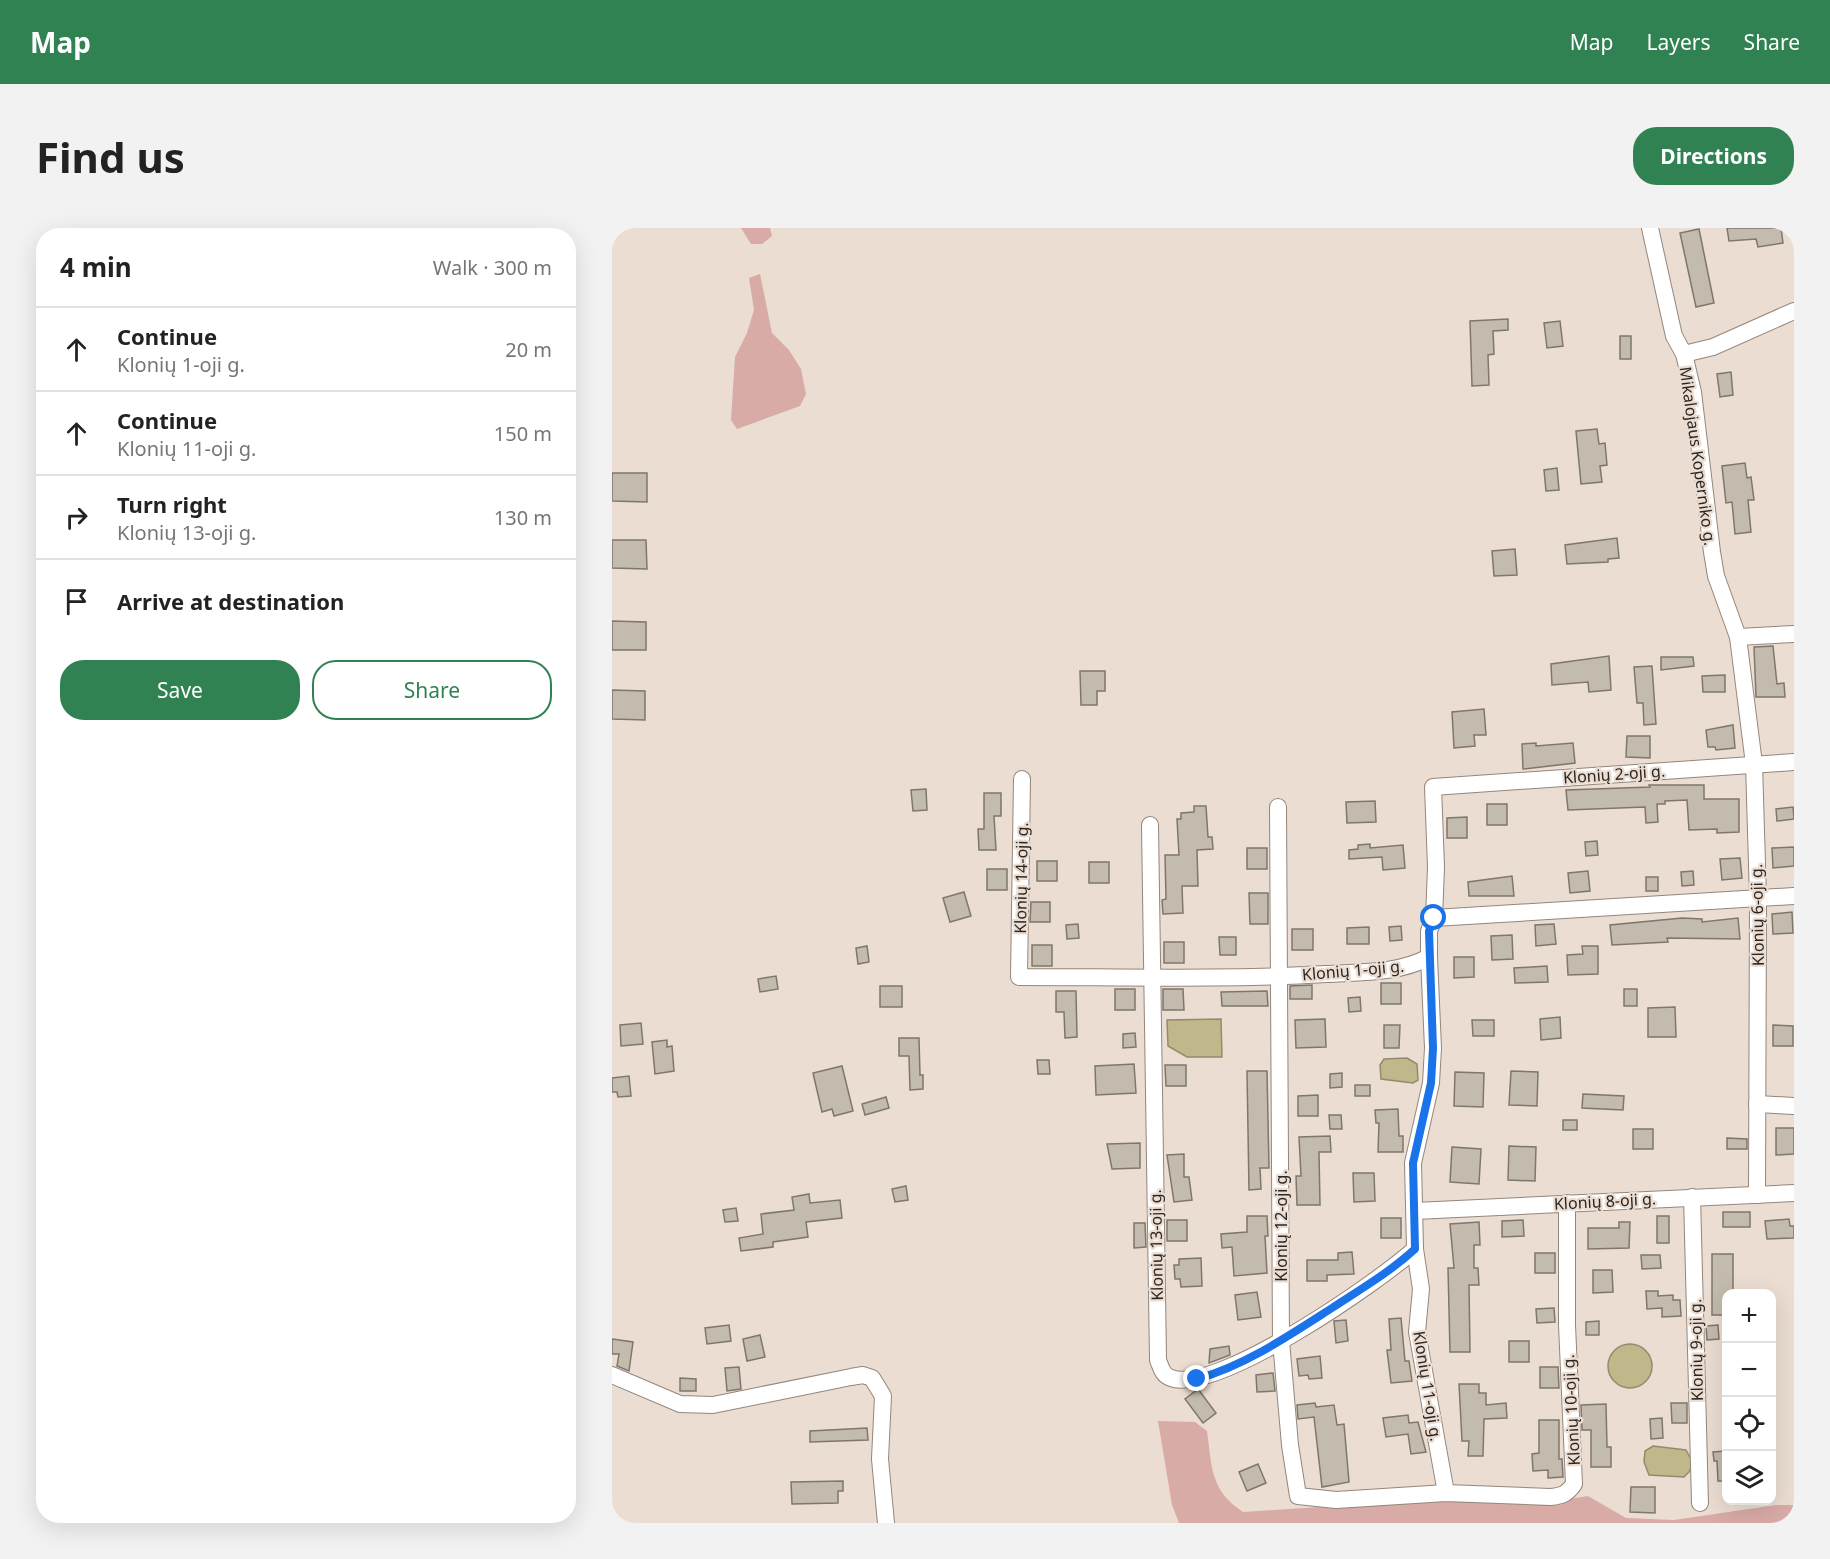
<!DOCTYPE html>
<meta charset="utf-8">
<style>
:root{--surface:#fff;--page:#f2f2f2;--text:#222;--muted:#767676;--line:#e0e0e0;--accent:#318253}
body{margin:0;font-family:"Noto Sans",sans-serif;background:var(--page);color:var(--text)}
.controls{position:absolute;right:18px;bottom:18px;display:grid;overflow:hidden;border-radius:12px;box-shadow:0 6px 24px #0002}
.controls button{width:54px;height:54px;display:grid;place-items:center;padding:0;border:0;border-bottom:2px solid var(--line);background:var(--surface);color:var(--text);font:30px sans-serif}
.stop{position:absolute;width:18px;height:18px;margin:-14px;border:4px solid #1a73e8;border-radius:50%;background:#fff}
.stop.end{background:#1a73e8;border-color:#fff;box-shadow:0 2px 6px #0008}
.list{margin:0;padding:0;list-style:none}
h2{display:flex;justify-content:space-between;align-items:center;height:78px;margin:0;padding:0 24px;font-size:26px}
h2 small{font-size:20px;font-weight:400;color:var(--muted)}
.list li{display:grid;grid-template-columns:39px 1fr auto;gap:18px;align-items:center;box-sizing:border-box;height:84px;padding:0 24px;border-top:2px solid var(--line)}
.list b{display:block;font-size:22px;white-space:nowrap}
.list p{margin:0;font-size:20px;white-space:nowrap;color:var(--muted)}
.list em{font-size:20px;font-style:normal;color:var(--muted)}
.actions{display:flex;gap:12px;padding:18px 24px}
.actions a{flex:1;padding:14px 0;border:2px solid var(--accent);border-radius:24px;text-align:center;font-size:21px;color:var(--accent)}
.actions .main{background:var(--accent);color:#fff}
.icon{flex:none;width:33px;height:33px;fill:none;stroke:currentColor;stroke-width:2;stroke-linecap:round;stroke-linejoin:round}
.map{position:relative;flex:none;width:1182px;height:1295px;overflow:hidden;border-radius:24px}
header{display:flex;align-items:center;gap:36px;box-sizing:border-box;height:84px;padding:0 30px;background:var(--accent);color:#fff}
header strong{font-size:28px}
nav{display:flex;gap:33px;margin-inline-start:auto;font-size:21px}
.intro{display:flex;align-items:center;justify-content:space-between;box-sizing:border-box;height:144px;padding:0 36px}
h1{margin:0;font-size:42px}
.button{padding:15px 27px;border-radius:24px;background:var(--accent);color:#fff;font-size:21px;font-weight:700}
main{display:flex;gap:36px;padding:0 36px}
aside{flex:1;background:var(--surface);border-radius:24px;box-shadow:0 6px 24px #0002}
.map>svg:first-child{display:block}
.green{fill:#d9aba7}
.water{fill:#c0b78b;stroke:#938c6c;stroke-width:1.5}
.building{fill:#c3bbad;stroke:#7f776b;stroke-width:1.5}
.lines{fill:none;stroke-linecap:round;stroke-linejoin:round}
.minor-casing{stroke:#93867c;stroke-width:18}
.minor{stroke:#fff;stroke-width:16}
.route{stroke:#1a73e8;stroke-width:8}
.labels{text-anchor:middle;stroke-width:4.5;stroke-linejoin:round;paint-order:stroke}
.street-label{font-size:16px;fill:#2b2622;stroke:#ebddd2}
</style>
<header>
<strong>Map</strong>
<nav><a>Map</a><a>Layers</a><a>Share</a></nav>
</header>
<div class="intro"><h1>Find us</h1><a class="button">Directions</a></div>
<main>
<aside>
<h2>4 min<small>Walk · 300 m</small></h2>
<ul class="list">
<li><svg class="icon" aria-label="ahead" viewBox="0 0 24 24"><path d="M12 20V5M6 11l6-6 6 6"/></svg><div><b>Continue</b><p>Klonių 1-oji g.</p></div><em>20 m</em></li>
<li><svg class="icon" aria-label="ahead" viewBox="0 0 24 24"><path d="M12 20V5M6 11l6-6 6 6"/></svg><div><b>Continue</b><p>Klonių 11-oji g.</p></div><em>150 m</em></li>
<li><svg class="icon" aria-label="right" viewBox="0 0 24 24"><path d="M7 20v-9h11M14 6l5 5-5 5"/></svg><div><b>Turn right</b><p>Klonių 13-oji g.</p></div><em>130 m</em></li>
<li><svg class="icon" aria-label="arrive" viewBox="0 0 24 24"><path d="M6 21V4h12l-3 4 3 4H6"/></svg><div><b>Arrive at destination</b></div></li>
</ul>
<div class="actions"><a class="main">Save</a><a>Share</a></div>
</aside>
<div class="map">
<svg width="1182" height="1295" viewBox="0 0 1182 1295">
<rect width="100%" height="100%" fill="#ebddd2"/>
<!-- green -->
<g class="green">
<path d="M129,0H158L160,8L150,16H139Z"/>
<path d="M148,46L160,105L177,122L189,141L194,166L188,178L125,201L119,192L123,129L135,105L142,82L137,50Z"/>
<path d="M546,1193L583,1194L595,1203C600,1239 598,1262 631,1284L811,1272L945,1273L976,1268L1014,1290L1062,1292L1164,1277H1182V1295H567L560,1277Z"/>
</g>
<!-- water -->
<g class="water">
<path d="M609,791L610,829H575L556,818L555,792Z"/>
<path d="M795,830L805,836L806,852L801,855L769,851L768,837L772,831Z"/>
<circle cx="1018" cy="1138" r="22"/>
<path d="M1041,1218L1074,1222L1080,1233L1078,1243L1072,1249L1037,1247L1032,1234L1033,1223Z"/>
</g>
<!-- building -->
<g class="building">
<path d="M1115,0H1169L1171,15L1146,19L1144,11L1117,13Z"/>
<path d="M1087,1L1102,75L1084,79L1068,5Z"/>
<path d="M896,91V102L881,103L882,126L876,127L877,157L860,158L858,93Z"/>
<path d="M948,93L951,118L935,120L932,95Z"/>
<rect x="1008" y="108" width="11" height="23"/>
<path d="M1119,144L1121,167L1108,169L1105,146Z"/>
<path d="M985,201L987,216L993,215L995,237L988,238L990,254L969,256L964,203Z"/>
<path d="M1133,235L1135,250L1139,249L1142,272H1136L1139,304L1123,306L1120,274L1114,275L1110,238Z"/>
<path d="M945,240L947,262L934,263L932,242Z"/>
<path d="M0,245H35V274L0,273Z"/>
<path d="M1005,310L1007,330L996,331V334L955,336L953,317Z"/>
<path d="M0,312H34L35,341L0,340Z"/>
<path d="M903,321L905,347L882,348L880,323Z"/>
<path d="M0,393L34,394V422H0Z"/>
<path d="M1161,418L1165,456L1172,455L1173,469H1144L1142,419Z"/>
<path d="M997,428L999,462L977,464L976,454L940,457L939,436Z"/>
<path d="M1049,429H1081L1082,438L1049,442Z"/>
<path d="M1040,438L1044,496L1032,497L1031,475H1025L1022,439Z"/>
<path d="M468,443H493V463H485V477H469Z"/>
<path d="M1113,447V464H1091L1090,448Z"/>
<path d="M0,462L33,463V492L0,491Z"/>
<path d="M872,481L874,507H862L863,518L842,520L840,484Z"/>
<path d="M1121,497L1123,520L1104,522L1103,519H1096L1094,502Z"/>
<path d="M1015,508H1038V530L1014,529Z"/>
<path d="M924,515V518L961,515L963,535L911,541L910,516Z"/>
<path d="M1037,557H1092V571H1127V604L1105,605V601L1077,602L1075,572L1053,573V576H1045L1046,594L1034,595L1033,579L956,582L954,562L1038,559Z"/>
<path d="M314,561L315,582L301,583L299,562Z"/>
<path d="M372,565H389V588H382L384,622H367L366,601H372Z"/>
<path d="M763,573L764,594L735,595L734,574Z"/>
<rect x="875" y="576" width="20" height="21"/>
<path d="M582,578H594L596,609H600L601,621L585,622L586,658H570L571,685L551,686L550,672L554,671L553,627H567L565,591H569V585L582,584Z"/>
<path d="M1181,579L1182,591L1165,593L1164,581Z"/>
<path d="M855,589V610H835V590Z"/>
<path d="M985,613L986,627L974,628L973,614Z"/>
<path d="M758,616V620L791,617L793,640L771,642L770,629L737,631V622L746,621V617Z"/>
<path d="M1182,619V638L1161,640L1160,620Z"/>
<rect x="635" y="620" width="20" height="21"/>
<path d="M1128,630L1130,650L1110,652L1108,631Z"/>
<rect x="425" y="633" width="20" height="20"/>
<rect x="477" y="634" width="20" height="21"/>
<rect x="375" y="641" width="20" height="21"/>
<path d="M976,643L978,663L958,665L956,645Z"/>
<path d="M1081,643L1082,657L1070,658L1069,644Z"/>
<path d="M900,648L902,668H857L856,654Z"/>
<rect x="1034" y="649" width="12" height="14"/>
<path d="M352,664L359,688L338,694L331,670Z"/>
<path d="M637,665H656V696H638Z"/>
<path d="M419,674H438V694H418Z"/>
<path d="M1180,684L1181,705L1161,706L1160,686Z"/>
<path d="M1070,690L1090,691V694L1126,690L1128,711L1055,710L1056,714L1000,717L998,697Z"/>
<path d="M466,696L467,710L455,711L454,697Z"/>
<path d="M942,696L944,716L924,718L923,697Z"/>
<path d="M789,698L790,712L778,713L777,699Z"/>
<path d="M757,699V716H735V700Z"/>
<rect x="680" y="701" width="21" height="21"/>
<path d="M900,707L901,731L880,732L879,708Z"/>
<path d="M607,709H624V727H608Z"/>
<rect x="552" y="714" width="20" height="21"/>
<rect x="420" y="717" width="20" height="21"/>
<path d="M255,718L257,734L246,736L244,720Z"/>
<path d="M970,718H986V746L956,747L955,727L971,726Z"/>
<path d="M842,729H862V749L842,750Z"/>
<path d="M935,738L936,754L903,755L902,740Z"/>
<path d="M164,748L166,761L148,764L146,751Z"/>
<rect x="769" y="755" width="20" height="21"/>
<path d="M700,757V771H678V758Z"/>
<rect x="268" y="758" width="22" height="21"/>
<rect x="503" y="761" width="20" height="21"/>
<path d="M551,761H571L572,782H551Z"/>
<rect x="1012" y="761" width="13" height="17"/>
<path d="M444,763H464L465,809L453,810L452,784H444Z"/>
<path d="M655,763L656,778H610L609,764Z"/>
<path d="M748,769L749,783L737,784L736,770Z"/>
<path d="M1063,779L1064,809H1036V780Z"/>
<path d="M948,789L949,810L929,812L928,791Z"/>
<path d="M713,791L714,819L684,820L683,792Z"/>
<path d="M860,792H882V808H861Z"/>
<path d="M29,795L31,816L9,818L8,797Z"/>
<path d="M772,797H788L787,820H772Z"/>
<path d="M1161,797L1181,798V818H1161Z"/>
<path d="M523,805L524,819L511,820V806Z"/>
<path d="M287,810H307L308,847H311V861L298,862L297,828H287Z"/>
<path d="M55,812V819L60,818L62,843L43,846L40,814Z"/>
<path d="M425,832H437L438,846H426Z"/>
<path d="M522,836L524,865L484,867L483,838Z"/>
<path d="M553,837H574V858H554Z"/>
<path d="M230,838L241,883L222,888L220,881L210,884L201,845Z"/>
<path d="M635,843H655L657,940H648L649,961L637,962Z"/>
<path d="M899,843L926,844L925,878L897,877Z"/>
<path d="M843,844L872,845L871,879L842,878Z"/>
<path d="M730,845V859L718,860V846Z"/>
<path d="M17,848L19,868L6,869L5,864H0V850Z"/>
<rect x="743" y="857" width="15" height="11"/>
<path d="M971,866L1012,868L1011,882L970,880Z"/>
<path d="M706,867V888H686V868Z"/>
<path d="M274,869L277,880L253,887L250,876Z"/>
<path d="M786,881L787,908H791V924H766L767,895H764L763,882Z"/>
<path d="M717,887H729L730,901H718Z"/>
<rect x="951" y="892" width="14" height="10"/>
<path d="M1164,900H1182V926L1164,927Z"/>
<rect x="1021" y="901" width="20" height="20"/>
<path d="M718,908L719,924H707L708,977H685L684,948H689L687,909Z"/>
<path d="M1115,910L1135,911V921H1115Z"/>
<path d="M528,915V940L500,941L495,916Z"/>
<path d="M897,918L924,919L923,953L896,952Z"/>
<path d="M840,919L869,921L867,956L838,954Z"/>
<path d="M572,926V949H577L580,972L562,974L555,927Z"/>
<path d="M741,945H762L763,973L742,974Z"/>
<path d="M294,958L296,972L283,974L280,961Z"/>
<path d="M197,966L198,975L228,972L230,990L194,994L196,1009L161,1014V1019L129,1023L127,1010L151,1006L149,986L182,982L180,969Z"/>
<path d="M124,980L126,993L113,994L111,982Z"/>
<rect x="1111" y="984" width="27" height="15"/>
<path d="M635,988H655L656,1008H653L655,1045L622,1048L620,1019L610,1020L609,1006L635,1004Z"/>
<rect x="1045" y="988" width="12" height="27"/>
<rect x="769" y="990" width="20" height="20"/>
<path d="M1177,991L1178,998H1182V1010L1155,1011L1153,993Z"/>
<rect x="555" y="992" width="20" height="21"/>
<path d="M911,992L912,1008L890,1009V993Z"/>
<path d="M867,994L868,1017H862V1040H866L867,1057H857L858,1124H838L836,1040H842L838,996Z"/>
<path d="M1007,994H1018L1017,1020L976,1021V1000H1007Z"/>
<path d="M522,995H533L534,1019L522,1020Z"/>
<path d="M740,1024L742,1046L715,1047V1053H695V1032H726V1025Z"/>
<rect x="923" y="1025" width="20" height="20"/>
<path d="M1100,1026H1121V1065H1114V1087H1100Z"/>
<path d="M1029,1027H1048L1049,1040L1030,1041Z"/>
<path d="M589,1030L590,1058L569,1059L568,1051H563L562,1037H567V1031Z"/>
<path d="M981,1042H1000L1001,1064L981,1065Z"/>
<path d="M1034,1063H1046V1068L1061,1067V1072H1068L1069,1088L1050,1089V1080L1035,1081Z"/>
<path d="M645,1064L649,1089L626,1092L623,1067Z"/>
<path d="M942,1080L943,1094L925,1095L924,1081Z"/>
<path d="M789,1090L793,1133H797L800,1153L779,1155L775,1122H779L777,1091Z"/>
<path d="M734,1092L736,1113L724,1115L722,1093Z"/>
<path d="M987,1093V1107H974V1094Z"/>
<path d="M117,1097L119,1113L95,1116L93,1100Z"/>
<path d="M1106,1097L1107,1111L1095,1112L1094,1098Z"/>
<path d="M148,1107L153,1129L135,1133L131,1111Z"/>
<path d="M0,1111L21,1114L17,1143L5,1138L7,1126H0Z"/>
<rect x="897" y="1113" width="20" height="21"/>
<path d="M617,1118L618,1127L597,1135L598,1121Z"/>
<path d="M708,1128L710,1150L697,1151L696,1147L687,1148L685,1131Z"/>
<path d="M127,1139L129,1161L115,1163L113,1140Z"/>
<path d="M928,1139H946L947,1160H928Z"/>
<path d="M661,1145L663,1163L645,1164L644,1147Z"/>
<path d="M68,1150L84,1151V1163H68Z"/>
<path d="M847,1156H867V1165H874V1177L894,1175L895,1190L872,1191L871,1228H856L857,1213H850Z"/>
<path d="M586,1161L604,1185L591,1195L573,1171Z"/>
<path d="M703,1175L704,1179L722,1177L725,1197L732,1196L737,1254L710,1259L702,1189L686,1191L685,1177Z"/>
<path d="M1059,1175H1075V1195H1060Z"/>
<path d="M994,1176L995,1219H999V1239H979V1202H970L969,1177Z"/>
<path d="M796,1187L797,1195L806,1194L814,1224L799,1226L796,1206L774,1209L771,1190Z"/>
<path d="M1050,1190L1051,1210L1039,1211L1038,1191Z"/>
<path d="M927,1192H947V1231H950L951,1249L936,1250V1242L921,1243L920,1226L927,1225Z"/>
<path d="M255,1200L256,1212L198,1214V1203Z"/>
<path d="M1114,1223V1253H1106L1105,1233H1102L1101,1224Z"/>
<path d="M646,1236L654,1255L635,1263L627,1244Z"/>
<path d="M231,1253V1263H226V1275L180,1276L179,1254Z"/>
<path d="M1019,1259H1043V1285L1018,1284Z"/>
</g>
<g class="lines">
<defs>
<g id="minor">
<path d="M1038,0L1062,108L1072,126L1081,164L1100,324L1104,348L1126,409L1142,536L1146,670L1145,967"/>
<path d="M1072,126L1101,119L1182,83"/>
<path d="M1126,409L1182,406"/>
<path d="M410,551L407,749C509,749 612,752 714,746C748,744 786,746 817,729V703L822,690L1182,668"/>
<path d="M666,579L669,1113L678,1217L686,1268L724,1272L834,1265L938,1269C950,1268 955,1266 962,1256L955,1097V975"/>
<path d="M538,597L546,1132C549,1139 550,1147 559,1150C604,1167 768,1053 803,1021"/>
<path d="M822,690L824,639L821,559L1182,534"/>
<path d="M817,729L821,820L819,855L801,935L803,1021L809,1061L805,1104L834,1265"/>
<path d="M1145,876L1182,878"/>
<path d="M1080,969L1088,1275"/>
<path d="M803,983L1182,965"/>
<path d="M0,1147L68,1176L101,1177L239,1149L251,1147L260,1150L271,1168L268,1231L274,1295"/>
</g>
</defs>
<!-- minor casing -->
<use href="#minor" class="minor-casing"/>
<!-- minor -->
<use href="#minor" class="minor"/>
</g>
<g class="lines">
<!-- route -->
<path class="route" d="M585,1151C634,1137 678,1107 720,1080C749,1061 778,1044 803,1021L801,935L819,855L821,820L817,703L822,690"/>
</g>
<g class="labels">
<!-- street labels -->
<g class="street-label">
<text transform="translate(1086 228) rotate(82)" y="6">Mikalojaus Koperniko g.</text>
<text transform="translate(1002 546) rotate(-4)" y="6">Klonių 2-oji g.</text>
<text transform="translate(409 650) rotate(-89)" y="6">Klonių 14-oji g.</text>
<text transform="translate(1145 687) rotate(-91)" y="6">Klonių 6-oji g.</text>
<text transform="translate(741 742) rotate(-5)" y="6">Klonių 1-oji g.</text>
<text transform="translate(993 973) rotate(-3)" y="6">Klonių 8-oji g.</text>
<text transform="translate(669 998) rotate(-90)" y="6">Klonių 12-oji g.</text>
<text transform="translate(544 1017) rotate(-91)" y="6">Klonių 13-oji g.</text>
<text transform="translate(1084 1122) rotate(-91)" y="6">Klonių 9-oji g.</text>
<text transform="translate(816 1158) rotate(81)" y="6">Klonių 11-oji g.</text>
<text transform="translate(959 1182) rotate(-93)" y="6">Klonių 10-oji g.</text>
</g>
</g>
</svg>
<div class="controls">
<button>+</button>
<button>−</button>
<button><svg class="icon" aria-label="locate" viewBox="0 0 24 24"><circle cx="12" cy="12" r="6"/><path d="M12 2v4M12 18v4M2 12h4M18 12h4"/></svg></button>
<button><svg class="icon" aria-label="layers" viewBox="0 0 24 24"><path d="M12 4l9 5-9 5-9-5zM3 14l9 5 9-5"/></svg></button>
</div>
<div class="stop" style="left:822px;top:690px"></div>
<div class="stop end" style="left:585px;top:1151px"></div>
</div>
</main>
